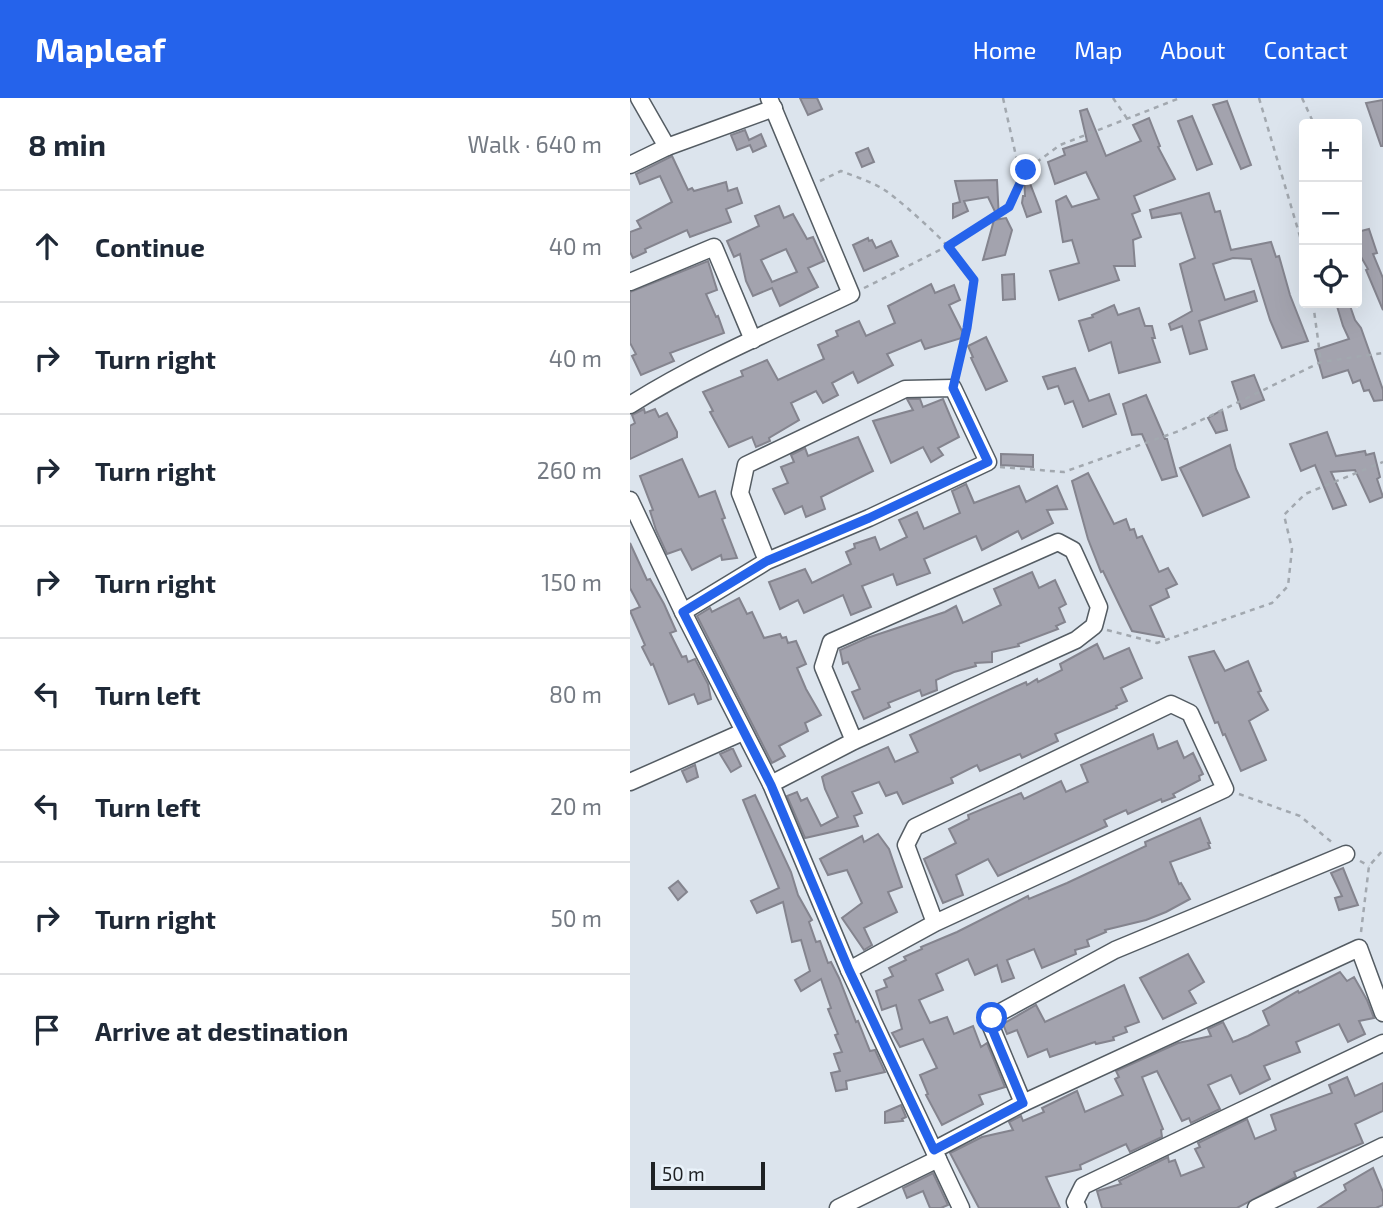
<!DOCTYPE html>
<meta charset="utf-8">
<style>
:root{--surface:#fff;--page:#f2f2f3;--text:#1f2937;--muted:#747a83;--line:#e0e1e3;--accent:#2563eb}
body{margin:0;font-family:"Exo 2",sans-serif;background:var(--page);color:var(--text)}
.controls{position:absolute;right:21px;top:21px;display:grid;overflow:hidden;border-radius:7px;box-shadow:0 7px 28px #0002}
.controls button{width:63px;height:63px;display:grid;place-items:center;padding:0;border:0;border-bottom:2px solid var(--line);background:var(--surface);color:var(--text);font:35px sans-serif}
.scale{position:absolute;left:21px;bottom:18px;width:114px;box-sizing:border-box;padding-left:7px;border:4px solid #1e2124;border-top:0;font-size:19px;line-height:24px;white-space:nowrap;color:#1e2124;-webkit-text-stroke:5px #e9f2fa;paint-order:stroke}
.stop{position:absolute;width:21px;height:21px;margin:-16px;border:5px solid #2563eb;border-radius:50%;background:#fff}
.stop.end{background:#2563eb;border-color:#fff;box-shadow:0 2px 7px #0008}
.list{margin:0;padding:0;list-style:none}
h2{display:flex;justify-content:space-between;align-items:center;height:91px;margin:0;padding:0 28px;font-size:30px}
h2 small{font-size:23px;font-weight:400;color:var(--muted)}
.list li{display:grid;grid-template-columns:46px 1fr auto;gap:21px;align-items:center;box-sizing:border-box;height:112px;padding:0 28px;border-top:2px solid var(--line)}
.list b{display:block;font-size:26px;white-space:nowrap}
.list em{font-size:23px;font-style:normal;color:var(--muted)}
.icon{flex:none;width:38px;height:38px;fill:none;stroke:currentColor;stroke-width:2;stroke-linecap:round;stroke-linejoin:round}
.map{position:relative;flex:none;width:753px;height:1110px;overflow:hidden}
header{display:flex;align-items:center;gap:42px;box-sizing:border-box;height:98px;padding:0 35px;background:var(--accent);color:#fff}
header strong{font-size:33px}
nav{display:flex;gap:38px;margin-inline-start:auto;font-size:24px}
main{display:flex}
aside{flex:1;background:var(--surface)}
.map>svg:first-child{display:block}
.building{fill:#a3a3ae;stroke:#84848e;stroke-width:2;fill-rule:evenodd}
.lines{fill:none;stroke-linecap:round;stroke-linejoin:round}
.street-casing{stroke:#545c63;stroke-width:19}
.path{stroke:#a2a8af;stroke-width:2.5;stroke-dasharray:5 5;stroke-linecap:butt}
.street{stroke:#fff;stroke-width:16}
.route{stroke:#2563eb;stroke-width:9}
</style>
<header>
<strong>Mapleaf</strong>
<nav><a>Home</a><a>Map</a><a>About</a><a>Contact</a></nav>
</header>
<main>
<aside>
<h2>8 min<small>Walk · 640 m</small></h2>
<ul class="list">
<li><svg class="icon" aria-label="ahead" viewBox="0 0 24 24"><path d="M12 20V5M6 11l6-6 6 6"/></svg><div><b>Continue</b></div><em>40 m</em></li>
<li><svg class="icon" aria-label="right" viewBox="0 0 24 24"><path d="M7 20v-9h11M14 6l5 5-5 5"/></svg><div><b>Turn right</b></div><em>40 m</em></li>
<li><svg class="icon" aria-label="right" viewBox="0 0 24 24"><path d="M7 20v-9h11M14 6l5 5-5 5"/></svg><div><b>Turn right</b></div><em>260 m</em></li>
<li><svg class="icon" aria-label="right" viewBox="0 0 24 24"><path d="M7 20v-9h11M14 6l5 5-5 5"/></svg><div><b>Turn right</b></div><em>150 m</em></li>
<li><svg class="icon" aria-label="left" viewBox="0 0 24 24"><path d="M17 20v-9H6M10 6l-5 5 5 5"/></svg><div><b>Turn left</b></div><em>80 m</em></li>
<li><svg class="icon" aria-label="left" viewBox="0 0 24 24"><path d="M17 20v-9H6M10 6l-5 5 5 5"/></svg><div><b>Turn left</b></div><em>20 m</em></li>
<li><svg class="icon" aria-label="right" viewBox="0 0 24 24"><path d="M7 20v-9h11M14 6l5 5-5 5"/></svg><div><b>Turn right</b></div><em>50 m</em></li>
<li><svg class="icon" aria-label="arrive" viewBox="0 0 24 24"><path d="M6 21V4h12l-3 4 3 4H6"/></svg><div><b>Arrive at destination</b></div></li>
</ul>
</aside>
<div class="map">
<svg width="753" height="1110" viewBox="0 0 753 1110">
<rect width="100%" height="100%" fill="#dce4ed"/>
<!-- building -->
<g class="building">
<path d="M170,0H187L192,11L178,17Z"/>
<path d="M753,2V48H751L736,5Z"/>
<path d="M597,3L621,67L611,71L583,7Z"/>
<path d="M457,11L476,58L511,43L503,27L519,20L530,48L528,49L545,81L504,98L510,113L502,116L511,139L503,142L505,168H484L489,182L429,202L420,173L449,165L442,142L433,144L426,103L436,98L442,109L469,101L456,74L425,86L418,64L435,57L433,51L457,43L450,13Z"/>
<path d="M562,18L582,66L567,72L548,23Z"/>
<path d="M115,32L119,42L131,36L136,48L123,54L120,47L107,52L101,37Z"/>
<path d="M238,50L244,64L232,69L226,55Z"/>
<path d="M42,58L58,92L62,90L64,93L96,84L98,93L107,90L112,105L96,111L101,124L60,139L57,132L15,151L16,154L3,160L0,154V134L11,130L7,123L42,104L30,78L10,86L6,76Z"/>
<path d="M396,75L411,114L397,119L392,105L393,98H395L394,76Z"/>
<path d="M367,82L369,122L358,99L334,103L338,113L323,120V106L330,104L325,83Z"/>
<path d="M579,95L585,114L590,113L601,152L641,144L646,159L649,158L660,197L678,243L652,250L640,222L621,161L603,160L583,166L595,202L624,193L627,203L569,223L577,251L560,256L552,228L541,232L539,226L562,213L550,166L565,160L551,115L522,120L520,112Z"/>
<path d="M149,108L154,120L163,116L177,141L183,139L194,163L178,170L188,189L150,208L142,190L123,198L116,183L110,156L104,159L97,143L129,128L125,118ZM156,151L167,174L142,184L131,162Z"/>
<path d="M376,120L382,132L375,157L353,162L364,122Z"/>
<path d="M739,131L747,155L743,156L753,180V212L736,172L738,171L727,152V134Z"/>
<path d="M238,140L239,143L242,142L246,150L261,143L268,158L234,173L223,147Z"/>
<path d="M78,163L87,192L76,196L86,219L88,218L94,235L40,255L44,263L11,277L2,258L6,256L0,245V194Z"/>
<path d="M384,176L385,201L373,202L372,177Z"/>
<path d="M301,186L305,195L324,187L330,202L319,207L335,239L295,251L291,242L257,256L263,267L228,285L223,274L202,285L208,297L193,305L186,293L161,305L169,322L139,340L140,343L126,349L122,339L99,349L80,314L83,313L73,294L113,278L111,273L137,262L148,282L194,261L188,247L208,238L206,233L229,223L236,238L265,225L258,208Z"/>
<path d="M706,205H719L725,222L731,230L753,292V302L744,303L739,292L734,293L730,282L723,285L718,272L693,280L685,252L719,241L713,228Z"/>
<path d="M484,207L488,217L509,210L515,228H522L525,240H522L530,264L489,275L481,244L459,253L449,223L463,219L462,217Z"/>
<path d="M356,239L377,283L356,292L341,260L343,259L338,248Z"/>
<path d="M445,270L459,303L479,296L486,316L453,329L443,303L435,306L428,288L418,291L413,279Z"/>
<path d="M624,277L634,302L611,311L602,284Z"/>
<path d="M516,297L535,341H537L547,378L532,382L512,336L502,337L493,306Z"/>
<path d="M277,301H290L293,309L313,301L329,339L308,350L313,357L301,364L293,349L261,365L243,323L283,312Z"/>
<path d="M14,311L15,315L25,311L29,319L37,315L47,334V339L0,361V328L5,325L2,317Z"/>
<path d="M592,312L597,332L586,335L578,320Z"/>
<path d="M697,334L706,358L735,353L736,357L744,355L750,379L747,381L753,399L740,404L725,372L701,374L716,407L703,411L685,367L671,373L660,346Z"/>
<path d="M228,339L243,373L191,399L195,411L176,419L172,408L155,416L143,391L158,385L151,369L164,364L161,357L175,350L178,358Z"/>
<path d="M600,347L606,371L619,399L573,418L550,370Z"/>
<path d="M371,356L403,357V369L371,367Z"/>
<path d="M52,361L69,399L85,393L95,420L92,421L107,460L92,462L91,457L62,472L51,451L37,456L26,432L20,413L23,412L10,378Z"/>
<path d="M458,375L484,426L496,421L500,432L504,431L507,440L512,438L529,474L538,470L547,486L536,491L539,499L520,508L534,539L502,533L473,473L471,474L458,441L442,383Z"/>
<path d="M336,386L344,405L389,388L396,404L427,388L437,411L417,412L423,425L392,441L388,433L352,452L346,438L294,461L300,475L267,487L263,476L232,488L241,509L221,517L213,497L174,515L168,502L150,511L139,484L175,471L182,485L221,466L216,454L225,450L224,446L245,439L250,452L277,439L269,422L287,414L294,431L330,415L322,393Z"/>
<path d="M0,445L17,482L20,481L34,506L46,533L40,535L52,559L56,558L58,564L65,561L78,586L81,601L68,606L64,596L39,606L23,566L21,567L12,549L15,547L0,513L10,509L0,490Z"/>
<path d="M402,474L409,490L425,482L436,506L429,510L435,524L426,528L428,531L388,546L389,548L362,554V564L345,565L346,568L324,574L306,582L307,592L292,598L290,592L258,605L260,609L234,621L222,594L230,591L218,564L213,566L210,552L237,540L315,514L326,508L333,525L371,507L364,491Z"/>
<path d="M109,500L117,516L122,514L134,540L150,536L152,540L156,539L158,545L166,543L176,566L167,570L176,591L191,617L175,625L178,633L149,648L155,658L142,665L67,518L80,510L82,514Z"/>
<path d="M467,546L474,561L499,550L512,580L491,590L497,603L486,608L487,610L425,636L428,643L392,660L390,656L350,673L347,667L321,680L323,685L273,706L267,694L256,698L249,684L222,694L232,715L224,718L228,728L175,740L157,698L167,694L171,703L177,700L191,728L208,719L195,691L192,679L195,677L258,649L265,664L288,654L280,637L396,584L397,587L407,581L408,584L432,572L430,566Z"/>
<path d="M584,553L595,573L618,563L631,593L628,594L638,612L619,623L636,662L611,673L595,636L593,637L588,624L585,625L559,559Z"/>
<path d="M523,636L528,651L547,643L554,660L563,655L573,676L569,678L570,682L543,696L545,699L532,704L531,701L498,716L496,712L474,722L477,728L368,778L358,761L326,777L333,797L313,805L294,761L326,745L319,731L339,721L338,717L391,695L394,701L431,683L436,694L458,684L451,667Z"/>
<path d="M101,651H103L111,668L101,674L90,656Z"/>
<path d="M65,667L68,679L57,684L52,673Z"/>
<path d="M125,697L161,774L168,797L182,822L179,824L186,844L190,843L198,865L201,864L209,880L226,924L228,923L240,953L245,952L255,974L216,983L217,991L206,993L201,975L210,973L204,956L212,954L205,937L208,936L198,911L201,910L191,881L171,893L165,882L180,873L171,842L162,844L153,804L127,815L121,803L149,790L113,702Z"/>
<path d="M570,720L580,745H578L580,750L540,764L549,786L551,785L560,801L536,814L516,822L475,832L476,834L457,842L459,848L445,852L446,856L412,870L404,851L377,862L384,880L372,884L367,867L345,877L338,861L306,876L313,892L289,902L300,925L317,919L324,936L343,928L351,949L357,945L375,989L349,997L353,1006L312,1027L296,997L298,996L290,977L307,970L293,941L270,949L262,935L272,931L266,907L252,912L246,893L257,889L254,882L263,878L259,870L276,862L274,859L292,851L291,849L327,834L398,798L399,801L437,785L516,748L515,744Z"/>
<path d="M248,736L259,751L272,789L258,794L267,814L234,830L242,847L234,852L212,820L232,805L217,772L198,777L190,761L232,738L234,744Z"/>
<path d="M713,770L728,807L709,812L705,800L712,798L701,775Z"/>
<path d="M48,783L57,794L48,802L39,790Z"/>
<path d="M558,856L574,884L559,893L566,905L533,921L510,880Z"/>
<path d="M710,874L717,883L724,879L737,902L744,920L729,923L735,936L718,944L709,926L666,944L670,954L634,968L640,981L610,996L601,977L578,987L590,1011L561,1025L559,1020L552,1023L527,973L512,979L533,1031L531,1032L532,1039L500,1054L496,1046L450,1067L451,1071L416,1079L430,1110H349L320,1055L352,1039L383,1032L379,1024L391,1018L393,1023L414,1014L412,1010L447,993L455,1014L493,997L485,981L489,979L486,973L548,945L581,938L578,931L593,924L603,944L618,938L639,927L633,913L668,893L669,895Z"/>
<path d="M494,887L509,924L495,929L497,934L483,939L484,942L466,946L465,944L420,959L417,951L398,959L387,932L377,936L373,926L406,907L415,924Z"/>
<path d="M717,979L725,998L753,985V1013L725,1026L733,1045L664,1074L666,1079L607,1110H472L467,1093L491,1086L489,1083L538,1059L539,1064L545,1062L551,1078L574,1069L565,1051L570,1049L568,1045L617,1021L625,1041L646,1032L641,1017L702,995L699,987Z"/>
<path d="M271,1007L276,1019L272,1021L273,1023L255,1025V1014Z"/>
<path d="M743,1070L753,1094V1107L746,1110H688L716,1092L714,1087Z"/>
<path d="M303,1075L318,1107L311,1110H300L293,1093L277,1100L273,1090Z"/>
</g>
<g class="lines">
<defs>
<g id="street">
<path d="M9,0L37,49"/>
<path d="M0,67L37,49L144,10"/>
<path d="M0,184L84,149L123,242"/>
<path d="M0,307C69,263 147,231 221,196L139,0"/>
<path d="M0,402L53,514L141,686L219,872L331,1110"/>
<path d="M53,514L137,463L239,420L358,364L323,290L275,291L116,367L110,395L137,463"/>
<path d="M0,684L113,634"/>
<path d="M141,686L224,643L446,542L464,528L469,509L443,452L428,444L201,544L193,569L224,643"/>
<path d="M219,872L305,825L595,691L560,615L541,606L285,729L276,747L305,825"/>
<path d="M393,1005L360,926L367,916L485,852L716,756"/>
<path d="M304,1052L393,1005L729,850L753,915"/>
<path d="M208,1110L308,1061"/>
<path d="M448,1110L445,1104L453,1088L753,945"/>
<path d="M626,1110L753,1048"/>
</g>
</defs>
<!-- street casing -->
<use href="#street" class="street-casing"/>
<!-- path -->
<g class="path">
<path d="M373,0L388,67L396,72"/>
<path d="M483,0L498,22"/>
<path d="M629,0L674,152"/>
<path d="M672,0L684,26"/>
<path d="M190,83L211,73C226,79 243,84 256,93C275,106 336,161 343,181C348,195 331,259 326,276"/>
<path d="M234,190L318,148L379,109L396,72L430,47L550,0"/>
<path d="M683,205L691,264"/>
<path d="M370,369L434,374L549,333L691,264L753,255"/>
<path d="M477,532L527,545L642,505L658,488L662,451L654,417L675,396L753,364"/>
<path d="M609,696L670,718L704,746"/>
<path d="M730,763L739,768"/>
<path d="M731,834L739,768L753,752"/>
</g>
<!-- street -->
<use href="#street" class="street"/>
</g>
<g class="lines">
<!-- route -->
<path class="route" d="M362,920L360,926L393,1005L304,1052L219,872L141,687L53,514L137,463L239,420L358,364L323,290L337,230L344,182L318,148L379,109L396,72"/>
</g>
</svg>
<div class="controls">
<button>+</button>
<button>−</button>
<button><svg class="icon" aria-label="locate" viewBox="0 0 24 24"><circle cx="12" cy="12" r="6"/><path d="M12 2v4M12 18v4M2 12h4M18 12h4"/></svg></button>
</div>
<div class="scale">50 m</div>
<div class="stop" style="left:362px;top:920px"></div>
<div class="stop end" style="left:396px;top:72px"></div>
</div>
</main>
